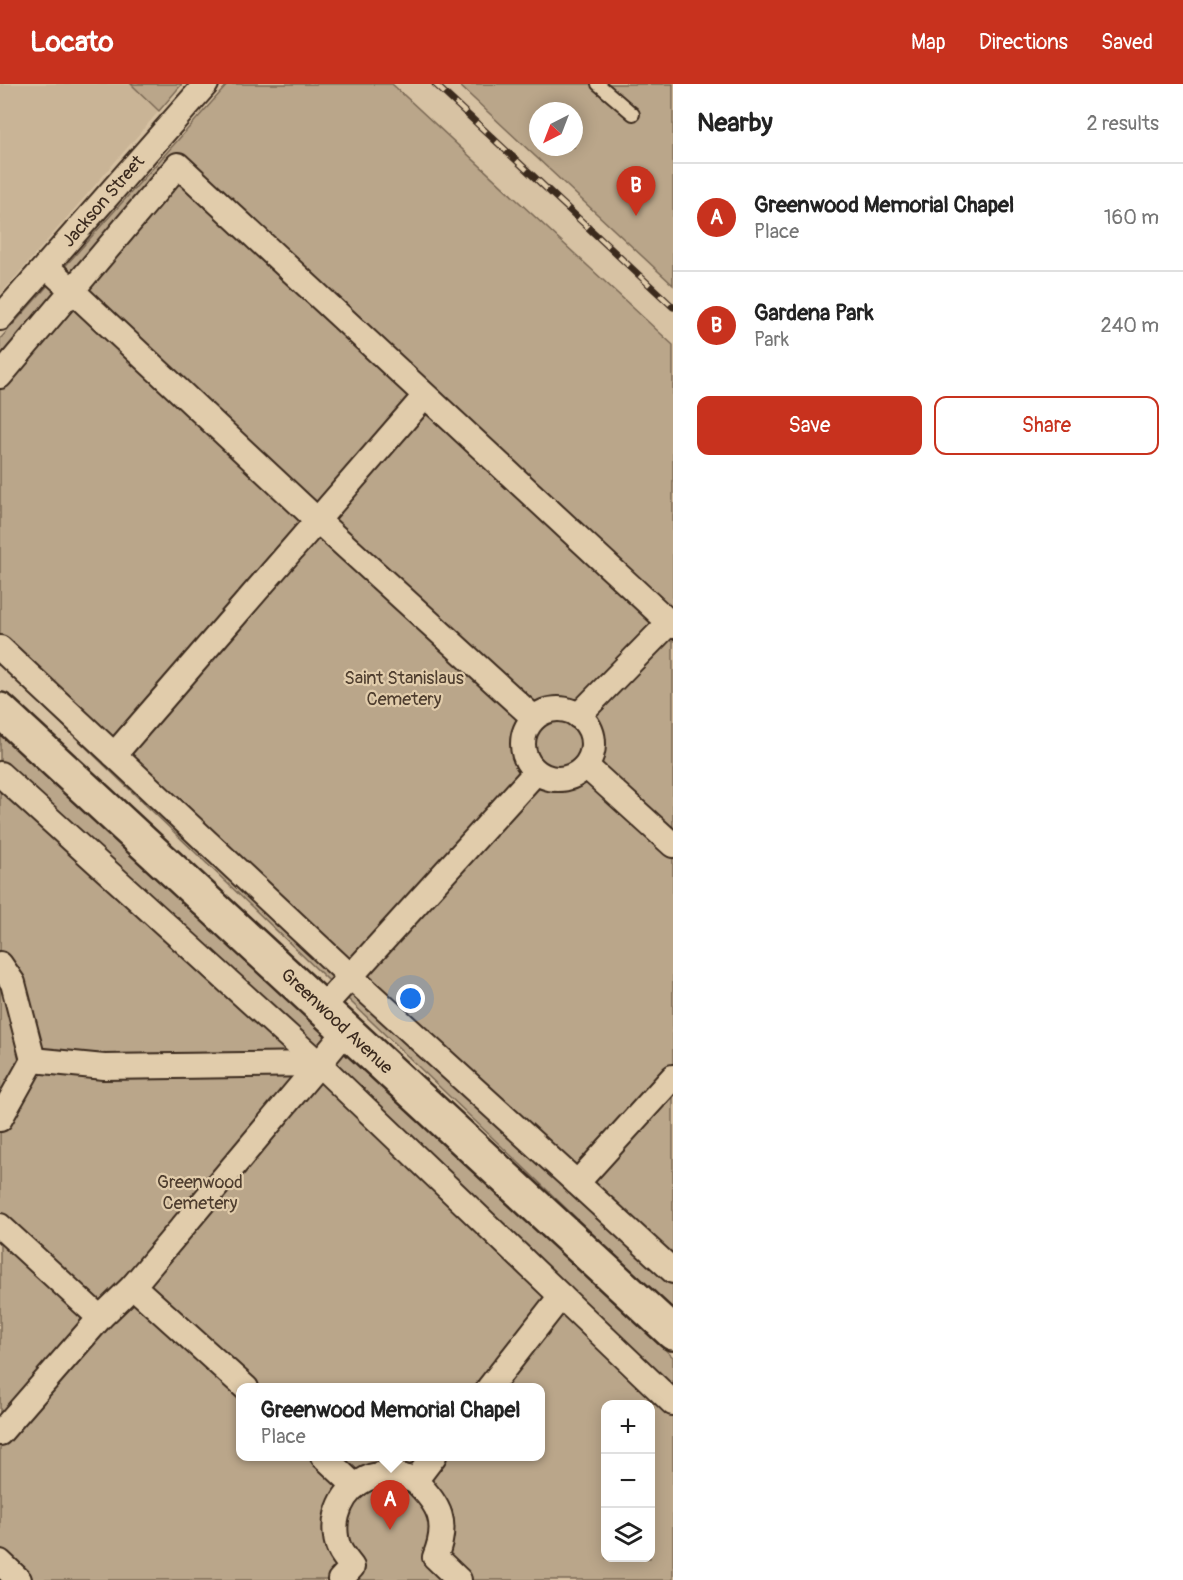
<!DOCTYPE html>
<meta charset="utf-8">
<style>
:root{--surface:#fff;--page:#f6f6f6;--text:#222;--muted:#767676;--line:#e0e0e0;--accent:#c8321e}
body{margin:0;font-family:Pangolin,sans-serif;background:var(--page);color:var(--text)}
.controls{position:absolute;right:18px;bottom:18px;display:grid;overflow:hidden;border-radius:12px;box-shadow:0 3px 15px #0003}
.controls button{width:54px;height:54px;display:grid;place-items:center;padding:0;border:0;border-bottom:2px solid var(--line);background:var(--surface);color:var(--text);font:30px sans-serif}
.compass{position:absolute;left:529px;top:18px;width:54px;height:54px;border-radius:50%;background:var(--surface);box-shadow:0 3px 15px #0003;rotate:222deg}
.you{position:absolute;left:411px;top:915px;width:21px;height:21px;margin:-15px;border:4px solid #fff;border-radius:50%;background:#1a73e8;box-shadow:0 0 0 9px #1a73e833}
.badge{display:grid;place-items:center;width:39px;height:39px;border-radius:50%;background:var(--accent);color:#fff;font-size:20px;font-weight:700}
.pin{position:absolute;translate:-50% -50px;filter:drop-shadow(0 2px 3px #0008)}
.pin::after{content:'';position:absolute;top:32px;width:21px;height:18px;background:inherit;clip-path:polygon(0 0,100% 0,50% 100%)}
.popup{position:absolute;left:236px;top:1299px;width:309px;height:78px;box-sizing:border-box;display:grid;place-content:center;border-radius:12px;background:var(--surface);filter:drop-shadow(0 2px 4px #0005);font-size:20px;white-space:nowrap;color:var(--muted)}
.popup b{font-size:22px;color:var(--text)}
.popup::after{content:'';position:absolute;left:50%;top:100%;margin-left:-12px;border:12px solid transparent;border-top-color:var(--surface)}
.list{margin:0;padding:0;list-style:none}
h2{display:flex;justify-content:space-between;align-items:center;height:78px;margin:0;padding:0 24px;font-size:26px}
h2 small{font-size:20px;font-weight:400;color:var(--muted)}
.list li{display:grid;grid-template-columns:39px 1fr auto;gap:18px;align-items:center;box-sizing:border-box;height:108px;padding:0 24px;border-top:2px solid var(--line)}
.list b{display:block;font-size:22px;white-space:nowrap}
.list p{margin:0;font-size:20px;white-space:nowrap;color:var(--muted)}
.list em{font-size:20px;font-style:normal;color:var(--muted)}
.actions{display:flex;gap:12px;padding:18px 24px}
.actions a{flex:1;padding:14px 0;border:2px solid var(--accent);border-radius:12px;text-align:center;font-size:21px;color:var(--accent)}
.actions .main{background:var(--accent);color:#fff}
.icon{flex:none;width:33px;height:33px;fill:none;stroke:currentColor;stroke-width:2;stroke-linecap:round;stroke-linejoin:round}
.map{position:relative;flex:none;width:673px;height:1496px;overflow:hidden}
header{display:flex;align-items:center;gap:36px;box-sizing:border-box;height:84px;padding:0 30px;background:var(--accent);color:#fff}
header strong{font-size:28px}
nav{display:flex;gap:33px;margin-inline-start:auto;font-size:21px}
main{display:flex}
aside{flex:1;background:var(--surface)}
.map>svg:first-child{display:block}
.built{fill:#c9b496}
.green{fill:#baa68a;stroke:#7a6854;stroke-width:1.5;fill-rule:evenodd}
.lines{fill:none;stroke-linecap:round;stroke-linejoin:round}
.lane-casing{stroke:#3b2a1e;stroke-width:16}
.street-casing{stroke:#3b2a1e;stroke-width:28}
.secondary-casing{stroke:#3b2a1e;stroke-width:38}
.lane{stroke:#e1ccab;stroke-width:12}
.street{stroke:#e1ccab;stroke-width:24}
.secondary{stroke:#e1ccab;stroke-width:33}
.rail-casing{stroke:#3b2a1e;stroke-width:7}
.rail{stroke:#e1ccab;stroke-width:4.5;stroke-dasharray:14;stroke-linecap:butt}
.labels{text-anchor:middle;stroke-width:4.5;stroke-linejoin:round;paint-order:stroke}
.street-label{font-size:18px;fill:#3b2a1e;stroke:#e1ccab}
.park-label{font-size:18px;fill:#4e3d2e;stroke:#e1ccab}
</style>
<header>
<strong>Locato</strong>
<nav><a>Map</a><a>Directions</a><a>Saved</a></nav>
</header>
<main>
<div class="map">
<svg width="673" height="1496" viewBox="0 0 673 1496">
<rect width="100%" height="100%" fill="#d7c2a3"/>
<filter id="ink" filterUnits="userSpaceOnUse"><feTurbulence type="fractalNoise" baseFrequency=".0167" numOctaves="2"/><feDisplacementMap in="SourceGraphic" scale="12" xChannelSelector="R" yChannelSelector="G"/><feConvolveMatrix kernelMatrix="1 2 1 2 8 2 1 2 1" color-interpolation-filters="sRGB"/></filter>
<g filter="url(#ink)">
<!-- built -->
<path class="built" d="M0,0H131L159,27L0,211Z"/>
<!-- green -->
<g class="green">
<path d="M131,0H182L159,27Z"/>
<path d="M228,0H392L673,261V1227L0,581V255Z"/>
<path d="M458,0H673V201ZM538,27H574V63H538Z"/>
<path d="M0,649L673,1273V1496H0ZM240,1304H540V1372H240ZM606,1320H650V1474H606Z"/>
</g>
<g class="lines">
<defs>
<path id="lane" d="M598,0L633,30"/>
<g id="street">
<path d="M46,182L317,436L534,634"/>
<path d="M0,234L206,0"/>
<path d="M0,292L178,81L673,542"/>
<path d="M0,564L350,892L577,1099L673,993"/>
<circle cx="558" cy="660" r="35"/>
<path d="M578,632L669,539"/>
<path d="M114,671L425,312"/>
<path d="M586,682L673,761"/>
<path d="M0,690L319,980"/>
<path d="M0,880L13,899L33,976L104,983L319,980L347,946"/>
<path d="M322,924L536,688"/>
<path d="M0,1035L33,976"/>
<path d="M577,1099L673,1187"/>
<path d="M0,1142L100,1234"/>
<path d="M133,1202L319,980L561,1212"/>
<path d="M489,1304L561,1212L673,1319"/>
<path d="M0,1349L100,1234L133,1202L246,1304"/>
<path d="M323,1372L355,1402"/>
<path d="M434,1372L415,1397C440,1421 449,1439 435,1473L459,1496"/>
<path d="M0,1478L19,1496"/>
<path d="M340,1496L352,1483C348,1478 344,1473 341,1468C335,1458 334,1442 337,1431C344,1404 369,1386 397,1391C403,1392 409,1395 415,1397"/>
</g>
<path id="secondary" d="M0,626L673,1249"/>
</defs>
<!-- lane casing -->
<use href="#lane" class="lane-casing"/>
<!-- street casing -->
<use href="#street" class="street-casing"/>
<!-- secondary casing -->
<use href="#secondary" class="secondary-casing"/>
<!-- lane -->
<use href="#lane" class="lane"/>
<!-- street -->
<use href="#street" class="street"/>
<!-- secondary -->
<use href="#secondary" class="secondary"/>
<defs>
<path id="rail" d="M435,0L673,223"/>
</defs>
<!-- rail casing -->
<use href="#rail" class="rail-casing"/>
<!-- rail -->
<use href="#rail" class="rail"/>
</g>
</g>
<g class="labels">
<!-- street labels -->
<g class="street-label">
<text transform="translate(103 117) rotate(-49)" y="6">Jackson Street</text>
<text transform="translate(337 937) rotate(43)" y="6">Greenwood Avenue</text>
</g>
<!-- park labels -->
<g class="park-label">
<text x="404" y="600">Saint Stanislaus<tspan x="404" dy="21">Cemetery</tspan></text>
<text x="200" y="1104">Greenwood<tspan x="200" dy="21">Cemetery</tspan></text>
</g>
</g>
</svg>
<div class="controls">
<button>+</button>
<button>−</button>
<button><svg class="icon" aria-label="layers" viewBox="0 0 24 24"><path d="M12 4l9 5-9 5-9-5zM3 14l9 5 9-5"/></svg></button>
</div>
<svg class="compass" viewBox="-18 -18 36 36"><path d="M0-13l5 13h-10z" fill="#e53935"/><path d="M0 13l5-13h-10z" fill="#767676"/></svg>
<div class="you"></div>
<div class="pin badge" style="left:390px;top:1446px">A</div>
<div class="popup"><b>Greenwood Memorial Chapel</b>Place</div>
<div class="pin badge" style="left:636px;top:132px">B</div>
</div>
<aside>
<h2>Nearby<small>2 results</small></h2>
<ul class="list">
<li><span class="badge">A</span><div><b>Greenwood Memorial Chapel</b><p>Place</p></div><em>160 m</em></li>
<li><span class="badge">B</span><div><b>Gardena Park</b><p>Park</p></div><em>240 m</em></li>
</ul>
<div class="actions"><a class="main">Save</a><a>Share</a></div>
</aside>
</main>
